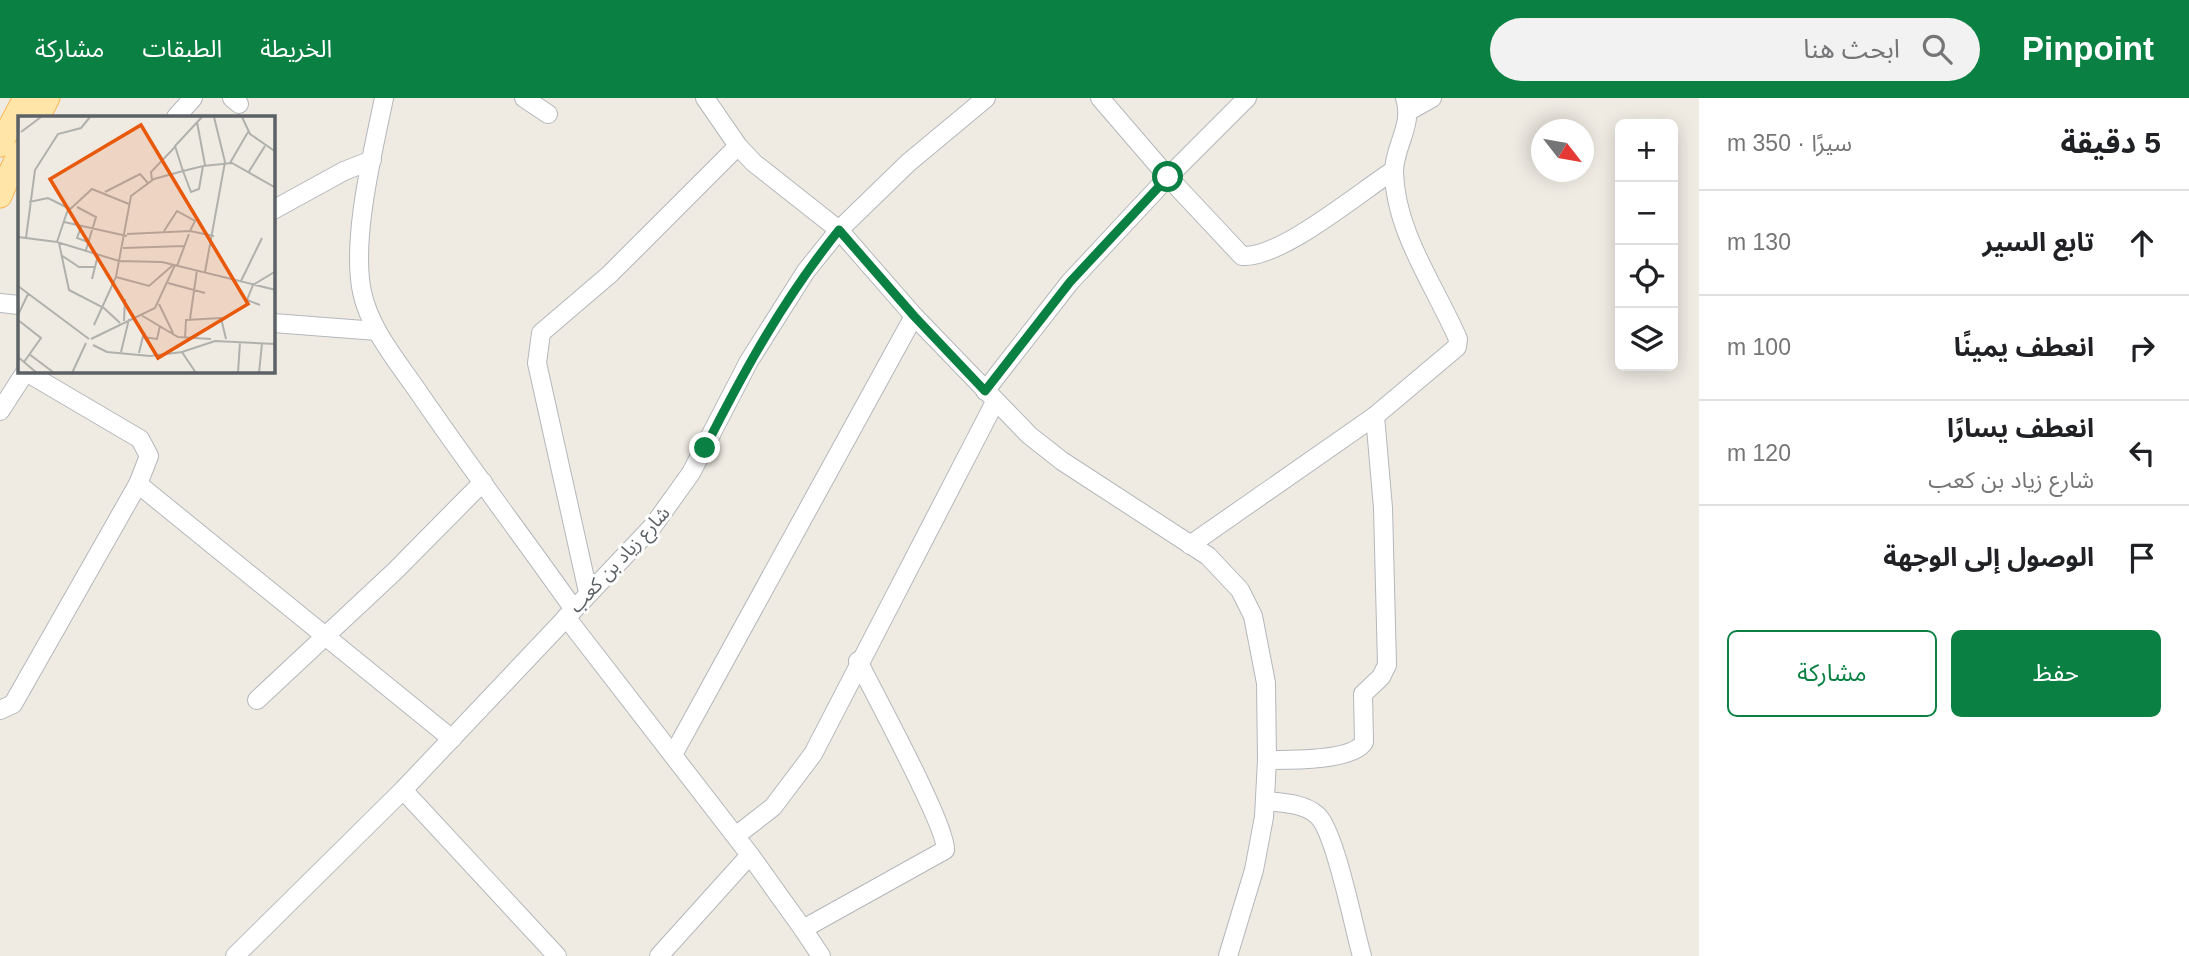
<!DOCTYPE html>
<html lang="ar">
<meta charset="utf-8">
<style>
:root{--surface:#fff;--page:#f2f2f2;--text:#202124;--muted:#757577;--line:#e0e0e0;--accent:#0b8043}
body{margin:0;font-family:Arial,"Noto Sans Arabic",sans-serif;background:var(--page);color:var(--text);direction:rtl}
.controls{position:absolute;right:21px;top:21px;display:grid;overflow:hidden;border-radius:10px;box-shadow:0 4px 18px #0003}
.controls button{width:63px;height:63px;display:grid;place-items:center;padding:0;border:0;border-bottom:2px solid var(--line);background:var(--surface);color:var(--text);font:35px sans-serif}
.compass{position:absolute;left:1531px;top:21px;width:63px;height:63px;border-radius:50%;background:var(--surface);box-shadow:0 4px 18px #0003;rotate:121deg}
.stop{position:absolute;width:21px;height:21px;margin:-16px;border:5px solid #0b8043;border-radius:50%;background:#fff}
.stop.end{background:#0b8043;border-color:#fff;box-shadow:0 2px 7px #0008}
.list{margin:0;padding:0;list-style:none}
h2{display:flex;justify-content:space-between;align-items:center;height:91px;margin:0;padding:0 28px;font-size:30px}
h2 small{font-size:23px;font-weight:400;color:var(--muted)}
.list li{display:grid;grid-template-columns:46px 1fr auto;gap:21px;align-items:center;box-sizing:border-box;height:105px;padding:0 28px;border-top:2px solid var(--line)}
.list b{display:block;font-size:26px;white-space:nowrap}
.list p{margin:0;font-size:23px;white-space:nowrap;color:var(--muted)}
.list em{font-size:23px;font-style:normal;color:var(--muted)}
.actions{display:flex;gap:14px;padding:21px 28px}
.actions a{flex:1;padding:16px 0;border:2px solid var(--accent);border-radius:10px;text-align:center;font-size:24px;color:var(--accent)}
.actions .main{background:var(--accent);color:#fff}
.icon{flex:none;width:38px;height:38px;fill:none;stroke:currentColor;stroke-width:2;stroke-linecap:round;stroke-linejoin:round}
.map{position:relative;flex:none;width:1699px;height:858px;overflow:hidden;direction:ltr}
header{display:flex;align-items:center;gap:42px;box-sizing:border-box;height:98px;padding:0 35px;background:var(--accent);color:#fff}
header strong{font-size:33px}
nav{display:flex;gap:38px;margin-inline-start:auto;font-size:24px}
.search{width:490px;height:63px;background:var(--page);display:flex;align-items:center;gap:18px;box-sizing:border-box;padding:0 24px;border-radius:38px;color:var(--muted);font-size:26px}
main{display:flex}
aside{flex:1;background:var(--surface)}
.map>svg:first-child{display:block}
.lines{fill:none;stroke-linecap:round;stroke-linejoin:round}
.minor-casing{stroke:#b4b7bb;stroke-width:20}
.major-casing{stroke:#fab651;stroke-width:25}
.minor{stroke:#fff;stroke-width:18}
.major{stroke:#ffe6a8;stroke-width:23}
.route{stroke:#0b8043;stroke-width:9}
.labels{text-anchor:middle;stroke-width:6;stroke-linejoin:round;paint-order:stroke}
.street-label{font-size:19px;fill:#5b6165;stroke:#fff}
.inset-road{fill:none;stroke:#b0b0ad;stroke-width:2}
.view{fill:#e8590c;fill-opacity:0.15;stroke:#e8590c;stroke-width:3.5}
.inset-edge{fill:none;stroke:#5b6165;stroke-width:3.5}
</style>
<header>
<strong>Pinpoint</strong>
<div class="search"><svg class="icon" aria-label="search" viewBox="0 0 24 24"><circle cx="10" cy="10" r="6"/><path d="M15 15l6 6"/></svg>ابحث هنا</div>
<nav><a>الخريطة</a><a>الطبقات</a><a>مشاركة</a></nav>
</header>
<main>
<aside>
<h2>5 دقيقة<small>سيرًا · 350 m</small></h2>
<ul class="list">
<li><svg class="icon" aria-label="ahead" viewBox="0 0 24 24"><path d="M12 20V5M6 11l6-6 6 6"/></svg><div><b>تابع السير</b></div><em>130 m</em></li>
<li><svg class="icon" aria-label="right" viewBox="0 0 24 24"><path d="M7 20v-9h11M14 6l5 5-5 5"/></svg><div><b>انعطف يمينًا</b></div><em>100 m</em></li>
<li><svg class="icon" aria-label="left" viewBox="0 0 24 24"><path d="M17 20v-9H6M10 6l-5 5 5 5"/></svg><div><b>انعطف يسارًا</b><p>شارع زياد بن كعب</p></div><em>120 m</em></li>
<li><svg class="icon" aria-label="arrive" viewBox="0 0 24 24"><path d="M6 21V4h12l-3 4 3 4H6"/></svg><div><b>الوصول إلى الوجهة</b></div></li>
</ul>
<div class="actions"><a class="main">حفظ</a><a>مشاركة</a></div>
</aside>
<div class="map">
<svg width="1699" height="858" viewBox="0 0 1699 858">
<rect width="100%" height="100%" fill="#efebe3"/>
<g class="lines">
<defs>
<g id="minor">
<path d="M232,0L239,6"/>
<path d="M384,0C373,54 351,141 362,194C370,232 398,264 419,295C469,368 522,438 573,510"/>
<path d="M524,0L548,16"/>
<path d="M705,0L738,48L754,65L839,132L914,218L1029,337L1062,363L1208,458L1240,492L1253,518L1266,585L1267,662L1264,719L1254,772L1228,858"/>
<path d="M1100,0L1168,79L1242,158C1280,161 1360,94 1394,72"/>
<path d="M1409,13L1432,0"/>
<path d="M176,19L193,0"/>
<path d="M273,112L344,73L372,62"/>
<path d="M0,205L19,207"/>
<path d="M273,225L377,233"/>
<path d="M985,293L1070,184L1168,79L1247,0"/>
<path d="M0,313L26,273"/>
<path d="M138,386L452,641"/>
<path d="M1190,447L1375,318L1457,249L1458,241C1435,188 1395,133 1394,74C1394,48 1414,27 1405,0"/>
<path d="M588,494L537,265L541,235L610,176L738,48"/>
<path d="M566,519L750,757L659,858"/>
<path d="M257,602L395,473L483,384"/>
<path d="M0,612L13,606L138,386L149,358L140,341L26,274"/>
<path d="M674,655L914,218"/>
<path d="M1267,662C1288,662 1353,663 1364,644L1363,596L1381,579L1387,567L1383,410L1375,318"/>
<path d="M403,692L557,858"/>
<path d="M1265,703C1283,705 1303,705 1317,717C1335,732 1354,831 1362,858"/>
<path d="M737,737L773,709L813,656L995,304"/>
<path d="M750,757L803,831L945,752C949,733 872,591 858,563"/>
<path d="M803,831L821,858"/>
<path d="M235,858L403,692L653,428L691,375L749,263L806,173L839,132L908,65L986,0"/>
</g>
<g id="major">
<path d="M38,19L48,0"/>
<path d="M0,47L25,0"/>
<path d="M0,98L19,55"/>
</g>
</defs>
<!-- minor casing -->
<use href="#minor" class="minor-casing"/>
<!-- major casing -->
<use href="#major" class="major-casing"/>
<!-- minor -->
<use href="#minor" class="minor"/>
<!-- major -->
<use href="#major" class="major"/>
</g>
<g class="lines">
<!-- route -->
<path class="route" d="M705,350C744,273 784,200 839,132L914,218L985,293L1070,184L1168,79"/>
</g>
<g class="labels">
<!-- street labels -->
<g class="street-label">
<text transform="translate(619 461) rotate(-47)" y="7">شارع زياد بن كعب</text>
</g>
</g>
<!-- overview -->
<g transform="translate(18 18)">
<rect width="257" height="257" fill="#efebe3"/>
<path class="inset-road" d="M224,1L232,18L258,36M179,6L187,49M3,16L23,1M0,28L1,1M212,47L230,16M185,50L214,47L258,72M185,50L181,73L173,76L165,55ZM230,57L247,30M134,64L133,56L157,31M87,76L122,58L130,67M11,86L30,82L52,93M59,91L78,101L68,134M46,106L109,120M63,111L59,122L70,126M146,115L159,95L177,105L172,115M109,118L172,115L196,120M0,121L39,126L101,145L144,146L258,174M8,122L17,54L40,18L63,12L72,1M39,126L49,96L74,73L111,88M41,127L51,174L86,192L102,207M105,132L166,130M43,139L61,151H77M159,150L171,118M187,156L207,46L196,1M98,161L131,170L155,149M74,163L80,139M223,165L244,122M150,167L187,177M0,170L71,223M141,188L155,217M242,189L229,184L235,169L258,155M0,199L10,178M123,199L160,221L193,223M172,203L179,154M0,204L23,222L6,246M106,205L107,183M76,209L98,161L113,80L136,63L165,55L157,30L184,1M125,221L139,223L142,210M167,222L168,204L203,202L208,223M73,223L137,192L157,149M75,229L89,236L132,240L164,236L197,225L258,228M103,236L111,203M164,236L178,257M121,237L126,216M11,238L35,256M0,241L19,257M54,257L68,227M220,257L222,226M241,257L244,227"/>
<path class="view" d="M123,9L230,188L140,242L32,63Z"/>
<rect width="257" height="257" class="inset-edge"/>
</g>
</svg>
<div class="controls">
<button>+</button>
<button>−</button>
<button><svg class="icon" aria-label="locate" viewBox="0 0 24 24"><circle cx="12" cy="12" r="6"/><path d="M12 2v4M12 18v4M2 12h4M18 12h4"/></svg></button>
<button><svg class="icon" aria-label="layers" viewBox="0 0 24 24"><path d="M12 4l9 5-9 5-9-5zM3 14l9 5 9-5"/></svg></button>
</div>
<svg class="compass" viewBox="-18 -18 36 36"><path d="M0-13l5 13h-10z" fill="#e53935"/><path d="M0 13l5-13h-10z" fill="#757577"/></svg>
<div class="stop" style="left:1168px;top:79px"></div>
<div class="stop end" style="left:705px;top:350px"></div>
</div>
</main>
